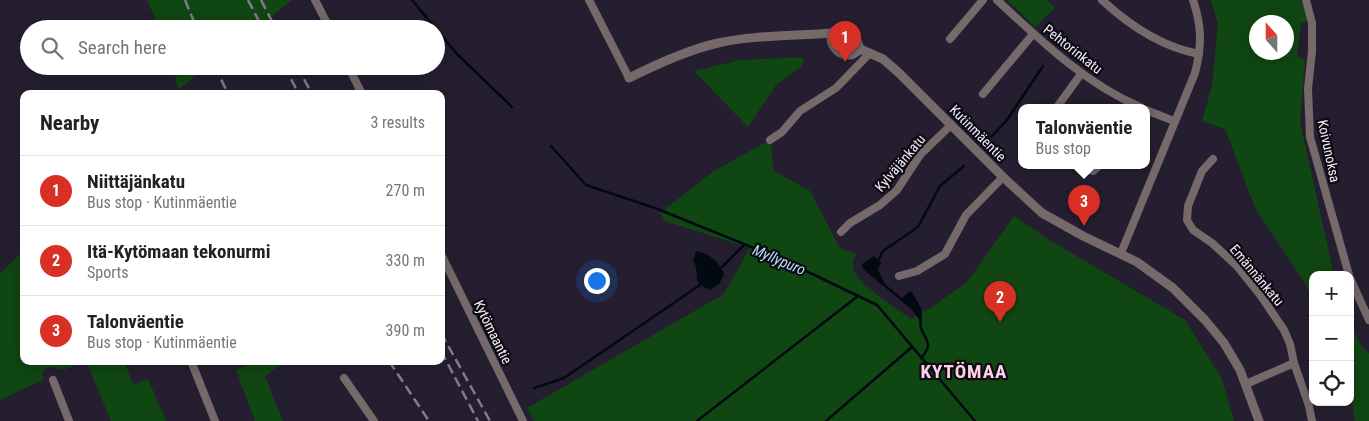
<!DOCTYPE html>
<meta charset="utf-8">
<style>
:root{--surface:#fff;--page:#f2f2f2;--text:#222;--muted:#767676;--line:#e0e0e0;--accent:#d93025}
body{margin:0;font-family:"Roboto Condensed",sans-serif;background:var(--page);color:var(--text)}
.controls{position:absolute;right:15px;bottom:15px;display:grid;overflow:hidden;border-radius:10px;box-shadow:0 2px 12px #0003}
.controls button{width:45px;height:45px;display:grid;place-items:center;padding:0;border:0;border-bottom:1px solid var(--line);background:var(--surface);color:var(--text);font:25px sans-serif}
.compass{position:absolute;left:1249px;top:15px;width:45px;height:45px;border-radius:50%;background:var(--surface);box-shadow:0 2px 12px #0003;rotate:339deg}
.you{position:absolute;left:596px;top:280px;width:18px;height:18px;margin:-12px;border:4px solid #fff;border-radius:50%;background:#1a73e8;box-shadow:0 0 0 8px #1a73e833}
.badge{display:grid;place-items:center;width:32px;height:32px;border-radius:50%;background:var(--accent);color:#fff;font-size:16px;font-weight:700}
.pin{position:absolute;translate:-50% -41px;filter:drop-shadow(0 1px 2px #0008)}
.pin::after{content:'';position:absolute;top:26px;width:18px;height:15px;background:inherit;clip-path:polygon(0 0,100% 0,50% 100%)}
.popup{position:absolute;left:1018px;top:104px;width:132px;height:65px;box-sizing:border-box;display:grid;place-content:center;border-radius:10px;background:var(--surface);filter:drop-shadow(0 1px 4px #0005);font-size:16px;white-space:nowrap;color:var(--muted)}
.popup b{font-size:19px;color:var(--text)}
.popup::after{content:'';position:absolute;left:50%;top:100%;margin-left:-10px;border:10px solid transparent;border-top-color:var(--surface)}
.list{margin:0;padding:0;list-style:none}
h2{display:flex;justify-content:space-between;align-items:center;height:65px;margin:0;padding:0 20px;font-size:21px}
h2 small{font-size:16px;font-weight:400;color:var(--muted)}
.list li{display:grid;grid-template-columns:32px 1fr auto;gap:15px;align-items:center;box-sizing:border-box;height:70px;padding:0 20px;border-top:1px solid var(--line)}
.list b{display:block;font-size:19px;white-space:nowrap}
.list p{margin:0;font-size:16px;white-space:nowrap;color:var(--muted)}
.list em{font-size:16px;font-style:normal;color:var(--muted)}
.icon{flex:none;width:28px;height:28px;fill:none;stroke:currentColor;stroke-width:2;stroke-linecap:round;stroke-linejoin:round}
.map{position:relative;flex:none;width:1369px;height:421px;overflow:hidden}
.search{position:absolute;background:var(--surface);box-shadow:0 2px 12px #0003;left:20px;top:20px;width:425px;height:55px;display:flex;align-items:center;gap:12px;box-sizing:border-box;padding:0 18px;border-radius:28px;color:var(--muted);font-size:19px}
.panel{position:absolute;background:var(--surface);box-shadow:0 2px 12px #0003;left:20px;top:90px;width:425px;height:275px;border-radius:10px}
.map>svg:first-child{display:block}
.green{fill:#104611;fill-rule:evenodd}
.water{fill:#020a11}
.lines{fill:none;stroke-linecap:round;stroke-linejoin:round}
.stream{stroke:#020a11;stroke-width:2.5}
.minor{stroke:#75696a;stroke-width:8}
.tertiary{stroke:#75696a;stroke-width:9}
.rail{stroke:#817b8b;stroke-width:2.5;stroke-dasharray:10 5;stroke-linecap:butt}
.labels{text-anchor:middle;stroke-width:4.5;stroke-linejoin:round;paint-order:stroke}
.street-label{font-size:14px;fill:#f0ecf8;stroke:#0d0a12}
.water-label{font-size:15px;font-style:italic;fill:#b6dffb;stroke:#0d0a12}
.district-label{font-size:19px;font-weight:bold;letter-spacing:1px;fill:#ffd1e8;stroke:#0d0a12}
</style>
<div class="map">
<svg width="1369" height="421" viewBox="0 0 1369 421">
<rect width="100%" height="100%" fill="#251e30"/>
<!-- green -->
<g class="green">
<path d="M147,0H292L256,29H160Z"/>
<path d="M1007,0H1047L1055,8L1035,27Z"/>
<path d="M1211,0H1301L1308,21L1301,23L1297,56L1305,60L1300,122L1334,275H1313V300L1303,280L1256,210L1225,129L1202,121L1212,86L1218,24ZM1256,22H1286V52H1256Z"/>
<path d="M784,58H804L802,66L776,85L748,127L694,71L741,60Z"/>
<path d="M173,66H208L178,90L180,94H175L178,90Z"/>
<path d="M770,140L774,171L810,191L840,248L856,254C853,260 851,266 855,273C864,288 897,308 911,319L928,310L968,281L1014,216L1053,242L1185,320L1222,379L1234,421H534L527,408L724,294L750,248L665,221L660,213L714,171Z"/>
<path d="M20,254L24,259V361H86L64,370L50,367L43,371V380L0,400V274Z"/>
<path d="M1350,321L1360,344L1369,353V421H1355L1350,391Z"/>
<path d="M86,361H124L133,385L148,379L166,421H111Z"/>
<path d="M257,361H287L265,376L283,421H255L236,370Z"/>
</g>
<!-- water -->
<g class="water">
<path d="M696,251C708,252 721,263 724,275L719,284L710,290C689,280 702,277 693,260Z"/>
<path d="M874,256L881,262L878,270L885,284L902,298L910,291L912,292L921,308L922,318L919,319L911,309L863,269L862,264Z"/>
</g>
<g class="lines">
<!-- stream -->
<g class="stream">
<path d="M412,0L436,29"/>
<path d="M436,29L457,54L512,107"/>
<path d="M991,137L1007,120L1043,66"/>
<path d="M551,146L586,185L655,208L781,259L877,305L975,421"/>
<path d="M877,263L883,251L918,227L940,186L964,166"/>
<path d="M722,267L744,245"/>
<path d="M920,317C921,321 920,324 921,328C926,342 934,343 921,358"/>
<path d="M534,388L564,378L700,285"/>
<path d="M697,421L858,296"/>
<path d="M826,421L912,347"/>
</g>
<!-- minor -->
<g class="minor">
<path d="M315,0L330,29"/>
<path d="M589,0L629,78"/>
<path d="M997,0C1041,41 1085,83 1140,107"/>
<path d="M1102,0C1129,25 1162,47 1199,54"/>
<path d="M1306,0L1312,23V51L1308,89L1310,137L1349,275"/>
<path d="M950,39L983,0"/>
<path d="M348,66L362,94"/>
<path d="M983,94L1033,34"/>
<path d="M1057,107L1081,74"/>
<path d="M1146,110L1174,121"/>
<path d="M770,140L782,132L800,111L836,88L870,53"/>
<path d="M1213,159L1202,171L1188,206L1187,220L1193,230L1212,243L1237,266L1261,296L1284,330L1290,344L1294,363L1309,406L1312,421"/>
<path d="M1077,165L1093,171L1100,165"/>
<path d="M841,232L850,223L880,205L897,190L920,155L951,125"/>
<path d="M1121,253L1195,73C1202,45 1202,27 1193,0"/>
<path d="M441,254L523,421"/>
<path d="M899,276L917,271L945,254L966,215L1003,177"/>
<path d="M1350,278L1369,320"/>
<path d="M191,361L215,421"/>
<path d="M344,378L374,421"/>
<path d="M53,380L69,421"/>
<path d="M1246,384L1294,363"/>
</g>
<!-- tertiary -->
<g class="tertiary">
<path d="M840,28H848L855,35L860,49C842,69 818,34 840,28Z"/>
<path d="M860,49L883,59L899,73L1003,177L1042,213L1083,236L1137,262L1173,288L1205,320L1224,343L1240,370L1259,421"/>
<path d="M629,78C657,64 687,50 718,43C754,35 794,36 832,33"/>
</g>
<!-- rail -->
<g class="rail">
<path d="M185,0L197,29"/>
<path d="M248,0L263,29"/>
<path d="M261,0L276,29"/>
<path d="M215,66L228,94"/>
<path d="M284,66L299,94"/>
<path d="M297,66L312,94"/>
<path d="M441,333L490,421"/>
<path d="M441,351L478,421"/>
<path d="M389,361L429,421"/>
</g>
</g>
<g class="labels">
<!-- street labels -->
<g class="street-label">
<text transform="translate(1073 49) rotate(38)" y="5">Pehtorinkatu</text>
<text transform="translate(978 133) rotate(45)" y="5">Kutinmäentie</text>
<text transform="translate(1329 151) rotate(78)" y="5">Koivunoksa</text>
<text transform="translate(900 163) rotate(-50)" y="5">Kylväjänkatu</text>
<text transform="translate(1257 275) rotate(50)" y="5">Emännänkatu</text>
<text transform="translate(493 332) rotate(64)" y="5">Kytömaantie</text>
</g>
<!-- water labels -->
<g class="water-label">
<text transform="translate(779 260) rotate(23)" y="5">Myllypuro</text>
</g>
<!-- district labels -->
<g class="district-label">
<text x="964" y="378">KYTÖMAA</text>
</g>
</g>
</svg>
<div class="controls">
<button>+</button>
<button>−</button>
<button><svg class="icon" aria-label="locate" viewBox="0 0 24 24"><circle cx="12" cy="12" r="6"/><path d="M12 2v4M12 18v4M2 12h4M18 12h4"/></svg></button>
</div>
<svg class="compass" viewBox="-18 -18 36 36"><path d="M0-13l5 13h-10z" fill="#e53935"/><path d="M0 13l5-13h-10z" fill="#767676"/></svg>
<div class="you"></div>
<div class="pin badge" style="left:845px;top:62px">1</div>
<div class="pin badge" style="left:1000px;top:322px">2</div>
<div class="pin badge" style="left:1084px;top:226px">3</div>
<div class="popup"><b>Talonväentie</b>Bus stop</div>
<div class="search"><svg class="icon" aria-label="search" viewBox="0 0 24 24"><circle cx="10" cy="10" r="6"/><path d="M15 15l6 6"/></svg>Search here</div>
<section class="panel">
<h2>Nearby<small>3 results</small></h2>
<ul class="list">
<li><span class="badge">1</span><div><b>Niittäjänkatu</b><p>Bus stop · Kutinmäentie</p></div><em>270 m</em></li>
<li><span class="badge">2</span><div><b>Itä-Kytömaan tekonurmi</b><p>Sports</p></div><em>330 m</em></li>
<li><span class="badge">3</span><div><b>Talonväentie</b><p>Bus stop · Kutinmäentie</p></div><em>390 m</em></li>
</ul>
</section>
</div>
